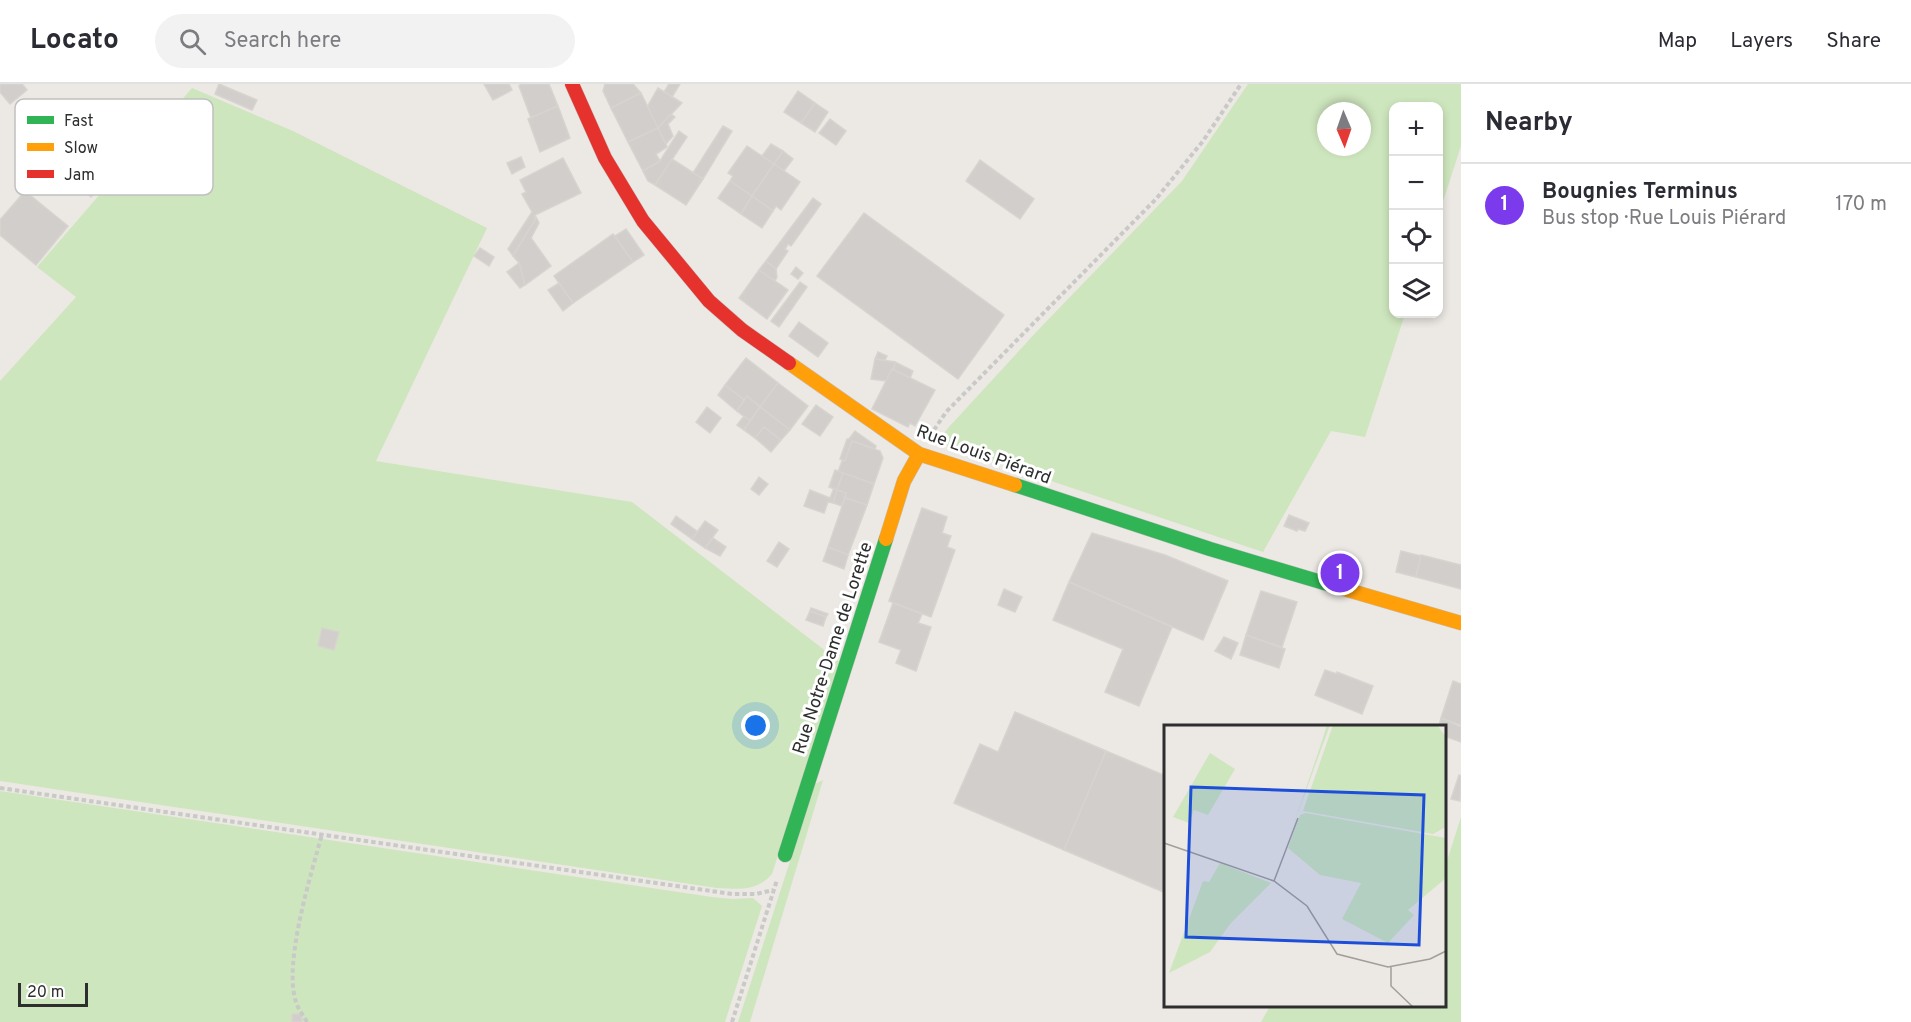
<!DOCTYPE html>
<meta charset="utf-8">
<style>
:root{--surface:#fff;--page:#f2f2f3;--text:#2b2b33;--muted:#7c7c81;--line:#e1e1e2;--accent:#7c3aed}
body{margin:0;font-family:Overpass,sans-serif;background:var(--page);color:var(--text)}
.controls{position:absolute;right:18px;top:18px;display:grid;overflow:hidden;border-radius:12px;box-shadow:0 3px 9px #0003}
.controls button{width:54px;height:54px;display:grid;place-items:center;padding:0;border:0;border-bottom:2px solid var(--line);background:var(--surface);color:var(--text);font:30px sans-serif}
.compass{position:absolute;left:1317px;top:18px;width:54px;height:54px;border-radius:50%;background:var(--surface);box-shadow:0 3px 9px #0003;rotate:178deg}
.scale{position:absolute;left:18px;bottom:15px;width:70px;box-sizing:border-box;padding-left:6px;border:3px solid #2e2e2e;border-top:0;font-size:16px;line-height:21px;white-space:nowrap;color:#2e2e2e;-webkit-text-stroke:4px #fff;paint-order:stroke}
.you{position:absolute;left:756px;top:642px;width:21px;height:21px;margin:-15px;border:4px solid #fff;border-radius:50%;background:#1a73e8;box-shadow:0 0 0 9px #1a73e833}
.badge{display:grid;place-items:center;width:39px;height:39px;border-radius:50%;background:var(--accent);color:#fff;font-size:20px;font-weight:700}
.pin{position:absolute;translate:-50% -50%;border:3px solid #fff;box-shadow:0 2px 6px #0006}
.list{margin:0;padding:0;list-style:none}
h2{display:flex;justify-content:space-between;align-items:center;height:78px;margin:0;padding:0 24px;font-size:26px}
h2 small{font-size:20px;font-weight:400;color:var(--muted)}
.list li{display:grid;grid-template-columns:39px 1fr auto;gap:18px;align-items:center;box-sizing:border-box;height:84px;padding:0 24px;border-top:2px solid var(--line)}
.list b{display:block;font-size:22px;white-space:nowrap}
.list p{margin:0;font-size:20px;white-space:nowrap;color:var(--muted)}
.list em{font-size:20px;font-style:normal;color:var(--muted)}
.icon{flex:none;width:33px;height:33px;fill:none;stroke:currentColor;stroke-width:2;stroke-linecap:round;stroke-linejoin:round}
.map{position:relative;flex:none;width:1461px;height:938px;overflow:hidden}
header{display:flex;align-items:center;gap:36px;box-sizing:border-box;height:84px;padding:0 30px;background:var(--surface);border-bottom:2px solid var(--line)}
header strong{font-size:28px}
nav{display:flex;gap:33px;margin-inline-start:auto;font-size:21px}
.search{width:420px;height:54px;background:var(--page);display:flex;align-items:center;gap:15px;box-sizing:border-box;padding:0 21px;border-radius:33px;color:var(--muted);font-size:22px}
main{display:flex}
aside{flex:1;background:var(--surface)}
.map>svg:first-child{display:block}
.green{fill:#cee6be;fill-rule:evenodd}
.building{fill:#d1cecb;stroke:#d7d4d0;stroke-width:1.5}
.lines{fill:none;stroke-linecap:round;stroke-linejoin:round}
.fast-casing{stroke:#c5c4c5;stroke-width:15}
.slow-casing{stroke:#c5c4c5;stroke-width:15}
.jam-casing{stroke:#c5c4c5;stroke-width:15}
.path{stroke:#c9c9c8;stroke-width:4;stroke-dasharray:4.5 3;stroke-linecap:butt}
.fast{stroke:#30b455;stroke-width:14}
.slow{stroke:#ff9f0a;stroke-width:14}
.jam{stroke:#e5322d;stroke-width:14}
.labels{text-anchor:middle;stroke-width:6;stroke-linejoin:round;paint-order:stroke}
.street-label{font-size:18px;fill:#2e2e2e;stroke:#fff}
.inset-road{fill:none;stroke:#a09e9b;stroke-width:1.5}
.view{fill:#1d4ed8;fill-opacity:0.15;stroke:#1d4ed8;stroke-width:3}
.inset-edge{fill:none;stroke:#2e2e2e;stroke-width:3}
.key{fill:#fff;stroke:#c0c0c0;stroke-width:1.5}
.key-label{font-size:16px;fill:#2e2e2e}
</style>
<header>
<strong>Locato</strong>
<div class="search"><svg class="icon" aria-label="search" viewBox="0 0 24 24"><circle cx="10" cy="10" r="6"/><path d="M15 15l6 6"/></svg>Search here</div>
<nav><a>Map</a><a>Layers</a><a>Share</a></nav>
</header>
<main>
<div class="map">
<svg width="1461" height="938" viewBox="0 0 1461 938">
<rect width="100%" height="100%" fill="#ece8e4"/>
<!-- green -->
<g class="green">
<path d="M1248,0H1461V62L1439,130L1438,22H1394V230H1405L1365,353L1331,347L1263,468L941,360V353L948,344L1040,244L1182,97ZM1326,27H1362V63H1326Z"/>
<path d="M192,4L293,47L487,144L376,377L632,418L840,578L772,790C756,808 739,805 717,804L0,697V297L76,213L37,183Z"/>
<path d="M823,696L750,938H738L815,700Z"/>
<path d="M0,707L712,813L733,815L753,814L762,822L725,938H0Z"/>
<path d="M1461,733V938H1261L1270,922H1444L1445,783Z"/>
</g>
<!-- building -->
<g class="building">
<path d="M0,0H22L27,6L10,20L0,8Z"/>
<path d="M219,0L257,16L252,26L215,10Z"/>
<path d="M484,0H509L512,6L493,16Z"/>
<path d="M521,0H549L558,22L531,34L519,2Z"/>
<path d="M605,0H633L641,9L611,24L603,7Z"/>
<path d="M669,0H680L672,13L664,8Z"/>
<path d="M658,4L682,19L658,44L647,23Z"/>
<path d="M798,7L815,19L801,39L784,28Z"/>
<path d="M641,9L658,44L628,58L611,24Z"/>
<path d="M815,19L828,28L815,48L801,39Z"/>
<path d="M558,22L570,54L540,68L528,35Z"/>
<path d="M671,30L675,33L668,40L673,52L666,60L658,44Z"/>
<path d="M830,35L846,47L836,61L819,49Z"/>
<path d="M87,38L126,73L91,113L52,78Z"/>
<path d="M723,42L732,47L703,95L693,89Z"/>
<path d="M658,44L667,63L656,70L660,77L643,87L628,58Z"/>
<path d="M679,47L687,53L655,101L648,97L643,87L660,77Z"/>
<path d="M771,60L783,67L774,80L762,72Z"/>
<path d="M747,62L774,80L752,112L730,97L733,92L728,89Z"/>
<path d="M783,67L793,75L784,87L774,80Z"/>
<path d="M521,73L525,83L512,90L507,79Z"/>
<path d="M563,74L581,109L535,131V136L513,172L508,165L532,128L522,110L526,108L520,96Z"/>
<path d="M672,75L703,95L686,121L655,101Z"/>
<path d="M980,76L1034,115L1020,135L966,97Z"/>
<path d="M774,80L800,98L781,126L776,122L773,127L752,112Z"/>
<path d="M730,97L752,112L741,130L718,114Z"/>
<path d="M25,107L68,142L36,181L0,151V136Z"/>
<path d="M752,112L773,127L762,144L741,130Z"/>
<path d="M813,114L821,120L791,162L788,160L785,165L788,167L776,185L766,177Z"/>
<path d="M864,129L1004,231L958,295L817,192Z"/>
<path d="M535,131L539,139L531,154L551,182L525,201L519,179L513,172L535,136Z"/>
<path d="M626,145L644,171L633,178L615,152Z"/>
<path d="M613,150L633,178L573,219L554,192Z"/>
<path d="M480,164L494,173L489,182L474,172Z"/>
<path d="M766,177L776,185L777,193L775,197L759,186Z"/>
<path d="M519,179L525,201L520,204L507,188Z"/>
<path d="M796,183L803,189L798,195L791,190Z"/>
<path d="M759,186L788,206L767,235L739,214Z"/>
<path d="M800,198L807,203L779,243L771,237Z"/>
<path d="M559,199L573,219L563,227L548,206Z"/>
<path d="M799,238L828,259L818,273L789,252Z"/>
<path d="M878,268L887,272L885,276L875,275Z"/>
<path d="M746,274L778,299L760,323L747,312L744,316L725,301Z"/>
<path d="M875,275L895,278L894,286L892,285L886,297L871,295Z"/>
<path d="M895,278L913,287L910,294L894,286Z"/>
<path d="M892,285L935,306L915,342L910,339L908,343L872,325Z"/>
<path d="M778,299L808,322L790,346L760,323Z"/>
<path d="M725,301L744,316L737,327L718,311Z"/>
<path d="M747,312L760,323L750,337L737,327Z"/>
<path d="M816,321L833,333L820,352L802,340Z"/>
<path d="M707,323L721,334L710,349L696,338Z"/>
<path d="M760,323L790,346L781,356L764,343L755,354L744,346Z"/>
<path d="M744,332L750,337L744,346L737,341Z"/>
<path d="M764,343L781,356L771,368L755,354Z"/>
<path d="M855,347L876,362L875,365L852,357L845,377L840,375L847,355H849Z"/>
<path d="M852,357L880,367L883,374L874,400L838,388L842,377H845Z"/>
<path d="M835,386L843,389L837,406L829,403Z"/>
<path d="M843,389L874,400L867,421L845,414L846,409L837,406Z"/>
<path d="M759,393L768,400L759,411L751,405Z"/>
<path d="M834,404L837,406L833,419L828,418L824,429L804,422L810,406L830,414Z"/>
<path d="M837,406L846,409L842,422L833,419Z"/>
<path d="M845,414L867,421L848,471L828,463Z"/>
<path d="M922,424L947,433L942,449L951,452L947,463L955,466L931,533L889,517Z"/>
<path d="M1289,431L1309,439L1305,447L1298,445L1297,447L1284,442Z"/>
<path d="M676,432L698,448L692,455L671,440Z"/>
<path d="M705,437L718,446L705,464L692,455Z"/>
<path d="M1092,449L1165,471L1228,497L1203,556L1069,498Z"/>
<path d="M713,454L726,463L720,472L705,464Z"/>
<path d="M779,458L789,465L777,483L767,477Z"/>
<path d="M828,463L848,471L844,485L823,477Z"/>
<path d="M1401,467L1421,472L1416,493L1396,488Z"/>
<path d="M1421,471L1461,481V505L1416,493Z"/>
<path d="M1069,498L1172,543L1139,622L1105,608L1123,565L1053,536Z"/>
<path d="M1004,505L1022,513L1015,528L998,521Z"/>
<path d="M1261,507L1297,518L1282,563L1246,551Z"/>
<path d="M893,519L922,530L918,539L931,543L916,587L896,579L901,566L879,558Z"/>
<path d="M811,524L828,530L826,533L810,527Z"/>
<path d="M810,527L826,533L823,542L806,536Z"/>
<path d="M322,544L339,548L334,566L318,562Z"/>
<path d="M1246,551L1285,565L1279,584L1240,571Z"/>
<path d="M1224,553L1238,559L1231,575L1215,567Z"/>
<path d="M1325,586L1337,590V588L1373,602L1362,630L1315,611Z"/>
<path d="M1453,597L1461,600V641L1441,634Z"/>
<path d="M1015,628L1106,667L1064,766L954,719L980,660L998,668Z"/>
<path d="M1441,634L1461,643V658L1444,652V642H1439Z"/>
<path d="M1106,667L1166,692V809L1064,766Z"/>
<path d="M1459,691L1461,692L1460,717L1451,715Z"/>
<rect x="292" y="930" width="10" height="8"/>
</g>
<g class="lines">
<defs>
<g id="fast">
<path d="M1015,401L1210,465L1341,504"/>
<path d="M785,771L886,455"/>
</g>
<g id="slow">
<path d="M789,279L919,370L1015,401"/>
<path d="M886,455L904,397L919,370"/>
<path d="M1341,504L1461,539"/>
</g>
<path id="jam" d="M572,0L605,74L643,137L709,217L742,246L789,279"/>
</defs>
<!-- fast casing -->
<use href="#fast" class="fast-casing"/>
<!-- slow casing -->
<use href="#slow" class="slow-casing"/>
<!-- jam casing -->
<use href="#jam" class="jam-casing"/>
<!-- path -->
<g class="path">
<path d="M934,346L946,328L1156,115L1203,57L1241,0"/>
<path d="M0,704L732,810H756L773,806"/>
<path d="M307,938C303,931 298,925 296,918C283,879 311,791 322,750"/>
<path d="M732,938L777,796"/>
</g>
<!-- fast -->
<use href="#fast" class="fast"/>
<!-- slow -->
<use href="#slow" class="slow"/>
<!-- jam -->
<use href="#jam" class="jam"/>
</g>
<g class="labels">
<!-- street labels -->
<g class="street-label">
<text transform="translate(984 370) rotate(20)" y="6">Rue Louis Piérard</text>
<text transform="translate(832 564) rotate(-72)" y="6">Rue Notre-Dame de Lorette</text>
</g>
</g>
<!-- overview -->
<g transform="translate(1164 641)">
<rect width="282" height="282" fill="#ece8e4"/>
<path d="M163,0H166L128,104L158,16ZM169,0H273L282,12V102L269,109L139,86ZM46,28L71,44L44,90L30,85L25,98L9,92ZM142,88L282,113V153L244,185L250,190L224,218L178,194L197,158L156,150L124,123L136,90ZM56,138L107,158L67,198L46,227L5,248L39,156L45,157Z" fill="#cee6be"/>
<path class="inset-road" d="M0,118L110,156L143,181L173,229L224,242L266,234L282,226M110,156L134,93M227,242V261L249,282"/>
<path class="view" d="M27,62L260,70L255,220L22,212Z"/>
<rect width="282" height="282" class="inset-edge"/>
</g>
<!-- legend -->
<rect x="15" y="15" width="198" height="96" rx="9" class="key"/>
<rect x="27" y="32" width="27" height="8" fill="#30b455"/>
<rect x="27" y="59" width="27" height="8" fill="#ff9f0a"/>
<rect x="27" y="86" width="27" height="8" fill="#e5322d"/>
<g class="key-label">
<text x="64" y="42">Fast</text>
<text x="64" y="69">Slow</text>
<text x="64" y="96">Jam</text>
</g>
</svg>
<div class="controls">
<button>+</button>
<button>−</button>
<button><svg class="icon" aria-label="locate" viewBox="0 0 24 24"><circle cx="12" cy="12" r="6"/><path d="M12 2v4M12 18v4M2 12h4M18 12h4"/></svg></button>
<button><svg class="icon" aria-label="layers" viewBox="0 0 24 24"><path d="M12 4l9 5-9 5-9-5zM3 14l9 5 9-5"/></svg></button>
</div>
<svg class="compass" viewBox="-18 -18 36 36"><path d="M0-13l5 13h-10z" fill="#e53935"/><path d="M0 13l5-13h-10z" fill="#7c7c81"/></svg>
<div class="scale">20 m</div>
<div class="you"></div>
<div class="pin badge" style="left:1340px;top:489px">1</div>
</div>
<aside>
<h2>Nearby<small></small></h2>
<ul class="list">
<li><span class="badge">1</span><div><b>Bougnies Terminus</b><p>Bus stop · Rue Louis Piérard</p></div><em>170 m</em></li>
</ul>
</aside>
</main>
